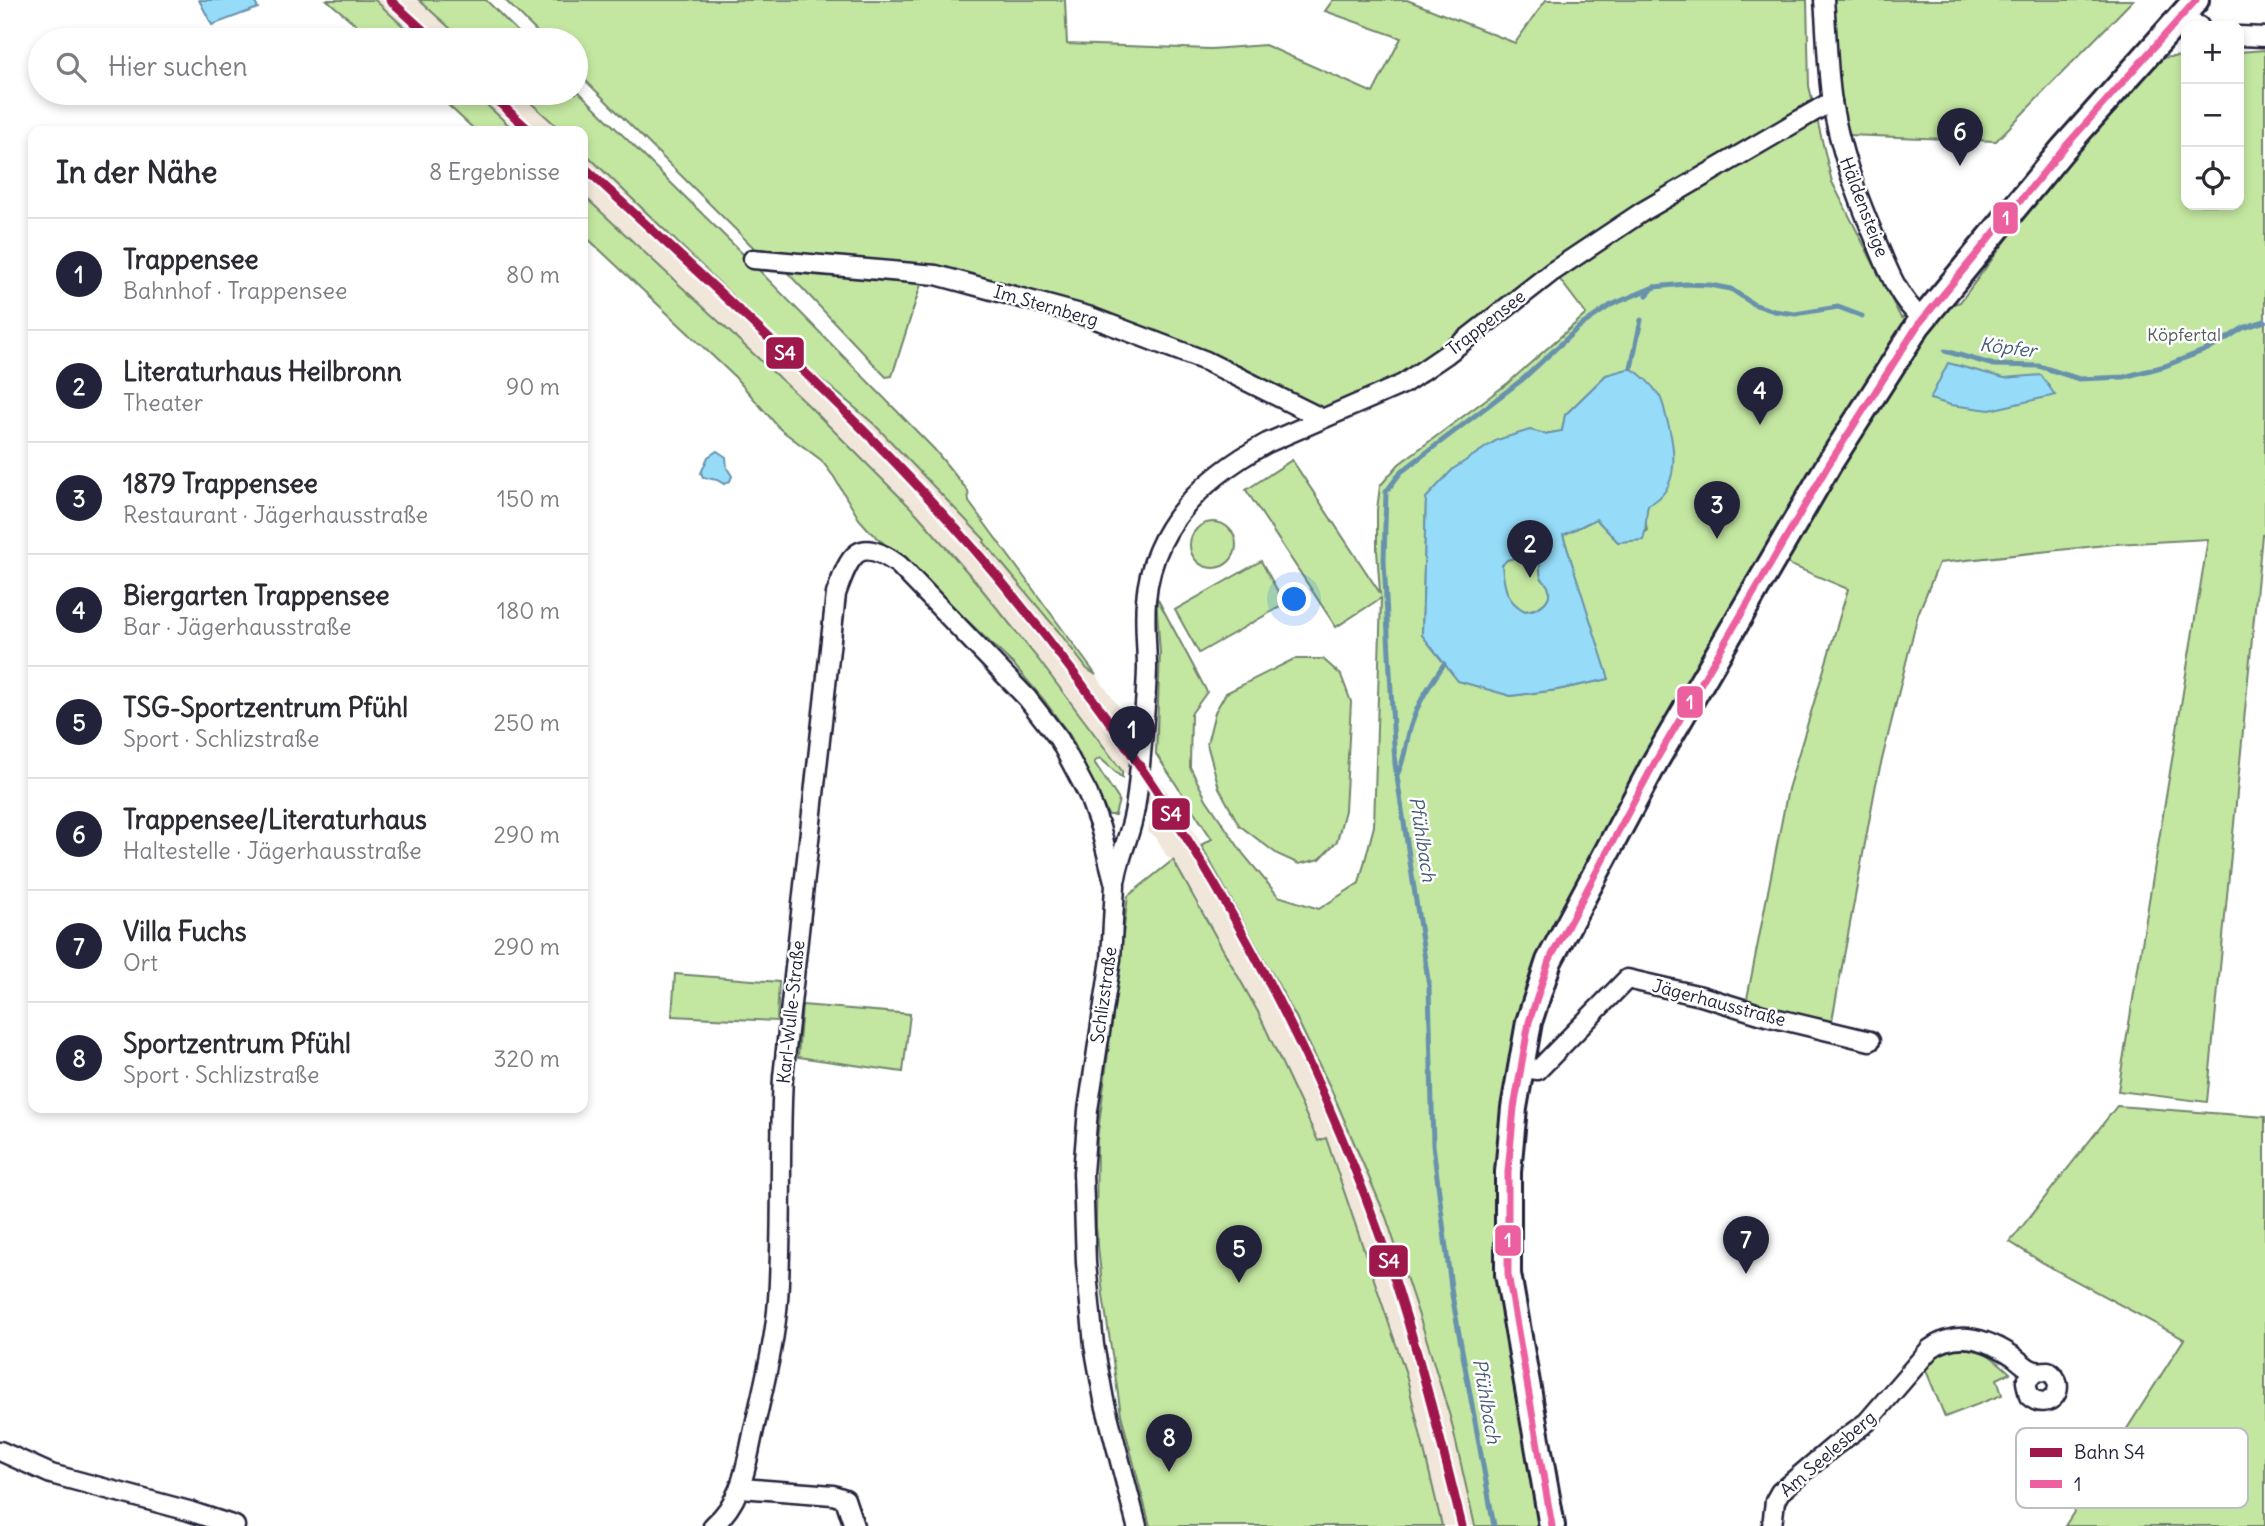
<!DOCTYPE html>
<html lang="de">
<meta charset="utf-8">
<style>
:root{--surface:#fff;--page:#f7f7f7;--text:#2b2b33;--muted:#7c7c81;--line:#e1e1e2;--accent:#22223b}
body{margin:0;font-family:Delius,sans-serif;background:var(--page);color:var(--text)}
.controls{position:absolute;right:21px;top:21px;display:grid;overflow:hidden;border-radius:14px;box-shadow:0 4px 10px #0003}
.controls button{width:63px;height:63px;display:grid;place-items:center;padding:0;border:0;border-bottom:2px solid var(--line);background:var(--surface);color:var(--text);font:35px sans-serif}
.you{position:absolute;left:1295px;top:600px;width:24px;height:24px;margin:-18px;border:5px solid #fff;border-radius:50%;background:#1a73e8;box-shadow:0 0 0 10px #1a73e833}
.badge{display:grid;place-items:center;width:46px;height:46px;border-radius:50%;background:var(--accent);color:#fff;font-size:23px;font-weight:700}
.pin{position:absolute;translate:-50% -58px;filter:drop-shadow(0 2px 4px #0008)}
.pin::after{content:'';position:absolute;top:37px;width:24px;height:21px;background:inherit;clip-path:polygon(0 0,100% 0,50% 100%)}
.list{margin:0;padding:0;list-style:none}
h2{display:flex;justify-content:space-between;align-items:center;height:91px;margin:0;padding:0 28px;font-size:30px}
h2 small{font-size:23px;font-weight:400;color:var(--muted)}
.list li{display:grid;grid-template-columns:46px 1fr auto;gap:21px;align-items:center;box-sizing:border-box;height:112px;padding:0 28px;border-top:2px solid var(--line)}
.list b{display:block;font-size:26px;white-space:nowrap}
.list p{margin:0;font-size:23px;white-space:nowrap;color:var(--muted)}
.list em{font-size:23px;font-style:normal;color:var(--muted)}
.icon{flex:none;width:38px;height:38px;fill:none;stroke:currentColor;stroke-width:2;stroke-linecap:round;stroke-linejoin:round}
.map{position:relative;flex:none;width:2265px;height:1526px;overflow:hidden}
.search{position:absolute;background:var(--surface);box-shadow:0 4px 10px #0003;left:28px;top:28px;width:560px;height:77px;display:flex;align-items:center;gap:18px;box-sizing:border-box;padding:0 24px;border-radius:38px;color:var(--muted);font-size:26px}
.panel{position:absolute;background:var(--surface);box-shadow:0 4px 10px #0003;left:28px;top:126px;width:560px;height:987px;border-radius:14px}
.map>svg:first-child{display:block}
.built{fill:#f0e6d9}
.green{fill:#c3e7a1;stroke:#72846e;stroke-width:2;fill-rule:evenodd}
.water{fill:#96dcf8;stroke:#6892ac;stroke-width:2;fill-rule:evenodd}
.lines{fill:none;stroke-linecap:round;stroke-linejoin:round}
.stream{stroke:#6892ac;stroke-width:5}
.street-casing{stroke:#22223b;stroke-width:23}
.secondary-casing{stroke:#22223b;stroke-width:30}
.street{stroke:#fff;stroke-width:18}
.secondary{stroke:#fff;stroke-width:24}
.bus-1-casing{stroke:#fff;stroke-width:12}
.bus-1{stroke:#ec609f;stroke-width:7}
.rail-1-casing{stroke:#fff;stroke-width:14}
.rail-1{stroke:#9f184c;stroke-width:9}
.labels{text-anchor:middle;stroke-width:5;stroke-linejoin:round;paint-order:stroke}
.street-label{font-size:18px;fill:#22223b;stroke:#fff}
.park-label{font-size:18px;fill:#525d5a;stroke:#fff}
.water-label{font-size:19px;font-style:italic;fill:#455a74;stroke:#fff}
.key{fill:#fff;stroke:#bdbdc4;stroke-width:2}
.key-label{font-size:19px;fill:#22223b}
.line-badge{stroke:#fff;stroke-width:2.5}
.badge-label{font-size:19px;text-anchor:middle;font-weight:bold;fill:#fff}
</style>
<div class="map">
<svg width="2265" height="1526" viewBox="0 0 2265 1526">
<rect width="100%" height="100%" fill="#fff"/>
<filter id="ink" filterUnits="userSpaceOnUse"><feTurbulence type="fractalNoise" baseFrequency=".0143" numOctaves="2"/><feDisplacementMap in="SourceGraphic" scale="14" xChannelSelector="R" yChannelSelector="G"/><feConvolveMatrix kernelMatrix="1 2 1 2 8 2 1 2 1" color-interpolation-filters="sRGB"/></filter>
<g filter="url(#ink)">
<!-- built -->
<g class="built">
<path d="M375,0H420L464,40H418Z"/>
<path d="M474,93H521L562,131H515Z"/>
<path d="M583,151L802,363L847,404L874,424L986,540L984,542L1059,632L1087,669L1096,675L1119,707L1130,709L1128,733L1155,776L1181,809L1222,881L1296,1017L1366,1167L1386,1217L1424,1331L1451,1420L1475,1526H1442L1406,1374L1326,1139L1318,1141L1258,1012L1198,901L1173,860L1167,857L1156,837L1148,832L1152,810L1038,659L917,514L804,401L583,195Z"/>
</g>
<!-- green -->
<g class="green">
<path d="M327,0H375L418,40H374Z"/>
<path d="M419,0H486L526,40H463Z"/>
<path d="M505,0H1065L1067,44L1211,49L1265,45L1373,93L1401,38L1325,11L1333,0H1407L1515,43L1546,0H1807L1809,86L1832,182L1901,318L1960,302L2142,59L2186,56V205H2239V52L2265,50V534L2262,535L2207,1102L2118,1091L2208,539L2115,544L1939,563L1918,614L1876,784L1831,1026L1746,1004L1788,789L1848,589L1767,555L1558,926L1498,1265L1538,1526H1475L1451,1420L1424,1331L1386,1217L1331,1089L1296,1017L1201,845L1212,839L1156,754L1160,653L1156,596L1207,692L1191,714L1190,767L1206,799L1244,855L1278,896L1319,909L1359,883L1374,826L1381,598L1336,627L1246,490L1292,460L1380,593L1377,550V510L1380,486L1399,464L1508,383L1586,314L1554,272L1426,369L1303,421L1280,403L1177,355L923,278L892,376L886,377L785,270L758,252L576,71V40H545ZM1606,375L1648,505L1645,517L1647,531L1618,542L1596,519L1563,535L1608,679L1557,690L1511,696L1458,681L1422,635L1426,499L1530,430L1545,434L1562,431L1565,415Z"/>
<path d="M1833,0H2133L1996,141L1849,135L1841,107Z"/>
<path d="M576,89L751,262L934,449L968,491L969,502L1096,675L1087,669L1059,632L984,542L985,540L874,424L802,363L583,151V131H562L520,93H576Z"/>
<path d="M435,93H474L515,131H476Z"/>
<path d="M583,195L804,401L917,514L976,582L1038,659L1122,771V778L1100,758L1094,762L1119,800L1115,815H1108L1071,737L1044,700L1015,666L954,608L867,528L859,519L834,477L821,460L780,429L735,377L583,234Z"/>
<circle cx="1213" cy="545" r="23"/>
<path d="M1531,552C1544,560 1538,566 1541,577C1543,581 1546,583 1548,586C1554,602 1537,610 1524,611C1505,601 1504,585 1501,565L1507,560Z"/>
<path d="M1261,561L1285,604L1199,653L1175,610Z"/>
<path d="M1294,659H1323L1341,675L1351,702L1345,810L1337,841L1320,859L1299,864L1277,854L1239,825L1219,788L1207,744L1215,712L1226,693Z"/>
<path d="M1173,860L1258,1012L1318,1141L1326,1138L1406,1374L1442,1526H1150L1121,1414L1103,1295L1096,1226L1097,1140L1128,896Z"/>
<path d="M675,974L779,982L777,1021L672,1016Z"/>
<path d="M802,1005L910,1014L903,1072L798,1057Z"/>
<path d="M2117,1106L2265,1117V1526H2065L2184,1339L2048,1266L2010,1242Z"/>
<path d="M1960,1347C1982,1347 1995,1359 2010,1373L1997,1379L2002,1395L1945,1417L1925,1368C1936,1355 1944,1350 1960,1347Z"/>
</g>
<!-- water -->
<g class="water">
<path d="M199,0H253L258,8L212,25Z"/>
<path d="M1948,363L2004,378L2041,375L2055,395L1990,410L1951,405L1930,399Z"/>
<path d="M1631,368C1642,375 1652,385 1659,395C1663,401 1664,409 1666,416C1675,445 1682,490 1648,505C1645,517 1647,529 1643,540L1618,542L1596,519L1563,535L1609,679L1557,690L1511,696L1458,681L1422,635L1426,498L1453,469L1497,440L1530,430L1545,434L1562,431L1565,415L1606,375ZM1531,553C1544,560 1538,566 1541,577C1543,581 1546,583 1548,586C1554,602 1537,610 1525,611C1505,601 1504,585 1502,565L1507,560Z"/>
<path d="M717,451L726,457L727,468L732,476L730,481L724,484L717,480L703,477L701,473L708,457Z"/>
</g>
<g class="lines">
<!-- stream -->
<g class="stream">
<path d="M1647,295L1654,287L1685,284L1710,285L1731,289L1753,304L1774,311L1795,314L1838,307L1862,316"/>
<path d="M1945,351L1994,365L2039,366L2079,379L2124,377L2165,366L2213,347L2243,328L2265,321"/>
<path d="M1631,368L1641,320"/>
<path d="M1397,775C1407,755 1405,741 1412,722C1419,700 1432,682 1444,664"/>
<path d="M1494,1526L1452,1295L1433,1145L1429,986L1395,764L1384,561L1386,492L1401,472L1523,379L1579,327L1611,305L1654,287"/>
</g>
<defs>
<g id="street">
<path d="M1824,0C1827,34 1827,69 1832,102C1840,151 1857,196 1876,241C1888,270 1898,298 1922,319"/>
<path d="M2179,19L2199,26"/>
<path d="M2239,36L2265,37"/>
<path d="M753,259L936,275L1088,316L1206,361L1321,418"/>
<path d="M1116,878C1119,859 1127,842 1132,822C1137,804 1138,784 1140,765C1143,733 1146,701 1147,669C1147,646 1144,623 1146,600C1152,526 1206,476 1267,443L1403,384L1447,354L1552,272L1642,212L1832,101"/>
<path d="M1521,1068L1538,1070L1627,979L1701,996L1766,1016L1870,1041"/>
<path d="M0,1451L51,1474L189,1511L235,1526"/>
<path d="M741,1488L833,1495L845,1499L854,1526"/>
<path d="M713,1526C744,1499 746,1463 755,1425C764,1384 775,1342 778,1300C783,1225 779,1151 783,1077L836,594C850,554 858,535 899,565L1027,698L1059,739L1088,794L1100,827L1115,885L1111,959L1088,1110L1083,1173L1086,1263L1094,1345L1104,1400L1137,1526"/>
<path d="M1772,1526L1775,1501L1780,1492L1833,1447L1867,1422L1930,1349C1957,1329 1987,1339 2013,1356C2020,1361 2029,1371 2037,1371C2040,1372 2044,1371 2048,1371C2071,1386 2049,1414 2029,1396L2026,1382L2035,1372"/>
</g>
<path id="secondary" d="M1552,1526L1508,1274V1172L1514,1108L1529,1022L1549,961L1655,762L1829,464L1918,325L2063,149L2196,0"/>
</defs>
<!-- street casing -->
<use href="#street" class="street-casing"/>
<!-- secondary casing -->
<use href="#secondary" class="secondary-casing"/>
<!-- street -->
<use href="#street" class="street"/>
<!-- secondary -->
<use href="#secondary" class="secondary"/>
<defs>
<path id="bus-1" d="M1552,1526L1508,1274V1172L1514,1108L1529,1022L1549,961L1655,762L1829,464L1918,325L2063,149L2196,0"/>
</defs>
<!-- bus-1 casing -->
<use href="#bus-1" class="bus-1-casing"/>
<!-- bus-1 -->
<use href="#bus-1" class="bus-1"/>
<defs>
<g id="rail-1">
<path d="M390,0L434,40"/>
<path d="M489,93L530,131"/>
<path d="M583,166C716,290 855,411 974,549C1154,758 1300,1001 1389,1262C1418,1349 1440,1437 1462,1526"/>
</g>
</defs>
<!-- rail-1 casing -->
<use href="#rail-1" class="rail-1-casing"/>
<!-- rail-1 -->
<use href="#rail-1" class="rail-1"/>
</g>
</g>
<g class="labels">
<!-- street labels -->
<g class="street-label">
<text transform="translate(1864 207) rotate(69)" y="6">Häldensteige</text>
<text transform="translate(1046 306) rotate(16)" y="6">Im Sternberg</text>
<text transform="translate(1486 323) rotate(-38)" y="6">Trappensee</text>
<text transform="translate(1104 995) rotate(-82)" y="6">Schlizstraße</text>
<text transform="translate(1719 1003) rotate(15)" y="6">Jägerhausstraße</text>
<text transform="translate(791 1012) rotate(-84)" y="6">Karl-Wulle-Straße</text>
<text transform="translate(1828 1454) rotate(-41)" y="6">Am Seelesberg</text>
</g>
<!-- park labels -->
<g class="park-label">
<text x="2184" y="341">Köpfertal</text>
</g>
<!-- water labels -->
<g class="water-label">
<text transform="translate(2008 347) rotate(7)" y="7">Köpfer</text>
<text transform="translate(1423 839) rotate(81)" y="7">Pfühlbach</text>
<text transform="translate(1487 1401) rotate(80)" y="7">Pfühlbach</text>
</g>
</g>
<!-- legend -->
<rect x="2016" y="1428" width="232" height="80" rx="10" class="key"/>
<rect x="2030" y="1448" width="32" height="9" fill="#9f184c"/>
<rect x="2030" y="1480" width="32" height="8" fill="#ec609f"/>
<g class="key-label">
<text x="2074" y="1459">Bahn S4</text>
<text x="2074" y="1491">1</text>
</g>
<g class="line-badge">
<rect x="1992" y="201" width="27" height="34" rx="7" fill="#ec609f"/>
<rect x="765" y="336" width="40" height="34" rx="7" fill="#9f184c"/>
<rect x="1676" y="685" width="28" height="34" rx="7" fill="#ec609f"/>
<rect x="1151" y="797" width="40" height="34" rx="7" fill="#9f184c"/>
<rect x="1494" y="1224" width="28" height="33" rx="7" fill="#ec609f"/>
<rect x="1368" y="1244" width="41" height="34" rx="7" fill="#9f184c"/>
</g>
<g class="badge-label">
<text x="2006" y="225">1</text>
<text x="785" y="360">S4</text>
<text x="1690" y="709">1</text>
<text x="1171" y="821">S4</text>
<text x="1508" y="1247">1</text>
<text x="1389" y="1268">S4</text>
</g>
</svg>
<div class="controls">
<button>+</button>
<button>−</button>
<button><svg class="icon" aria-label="locate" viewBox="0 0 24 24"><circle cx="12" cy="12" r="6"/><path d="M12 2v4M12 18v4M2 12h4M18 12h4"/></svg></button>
</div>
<div class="you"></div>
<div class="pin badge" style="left:1132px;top:764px">1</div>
<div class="pin badge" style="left:1530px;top:578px">2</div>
<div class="pin badge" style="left:1717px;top:539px">3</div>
<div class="pin badge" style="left:1760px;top:425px">4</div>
<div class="pin badge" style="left:1239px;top:1283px">5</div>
<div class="pin badge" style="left:1960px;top:166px">6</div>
<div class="pin badge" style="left:1746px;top:1274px">7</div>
<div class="pin badge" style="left:1169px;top:1472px">8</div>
<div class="search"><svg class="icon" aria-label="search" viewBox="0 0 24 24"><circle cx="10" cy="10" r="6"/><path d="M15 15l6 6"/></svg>Hier suchen</div>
<section class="panel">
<h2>In der Nähe<small>8 Ergebnisse</small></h2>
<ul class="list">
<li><span class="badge">1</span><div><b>Trappensee</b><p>Bahnhof · Trappensee</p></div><em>80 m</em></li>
<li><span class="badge">2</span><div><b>Literaturhaus Heilbronn</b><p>Theater</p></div><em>90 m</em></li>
<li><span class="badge">3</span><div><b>1879 Trappensee</b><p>Restaurant · Jägerhausstraße</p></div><em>150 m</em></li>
<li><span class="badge">4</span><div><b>Biergarten Trappensee</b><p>Bar · Jägerhausstraße</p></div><em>180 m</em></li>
<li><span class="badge">5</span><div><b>TSG-Sportzentrum Pfühl</b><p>Sport · Schlizstraße</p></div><em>250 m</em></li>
<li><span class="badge">6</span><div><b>Trappensee/Literaturhaus</b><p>Haltestelle · Jägerhausstraße</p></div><em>290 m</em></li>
<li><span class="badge">7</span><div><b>Villa Fuchs</b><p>Ort</p></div><em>290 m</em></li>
<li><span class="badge">8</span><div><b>Sportzentrum Pfühl</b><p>Sport · Schlizstraße</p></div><em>320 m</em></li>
</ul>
</section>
</div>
